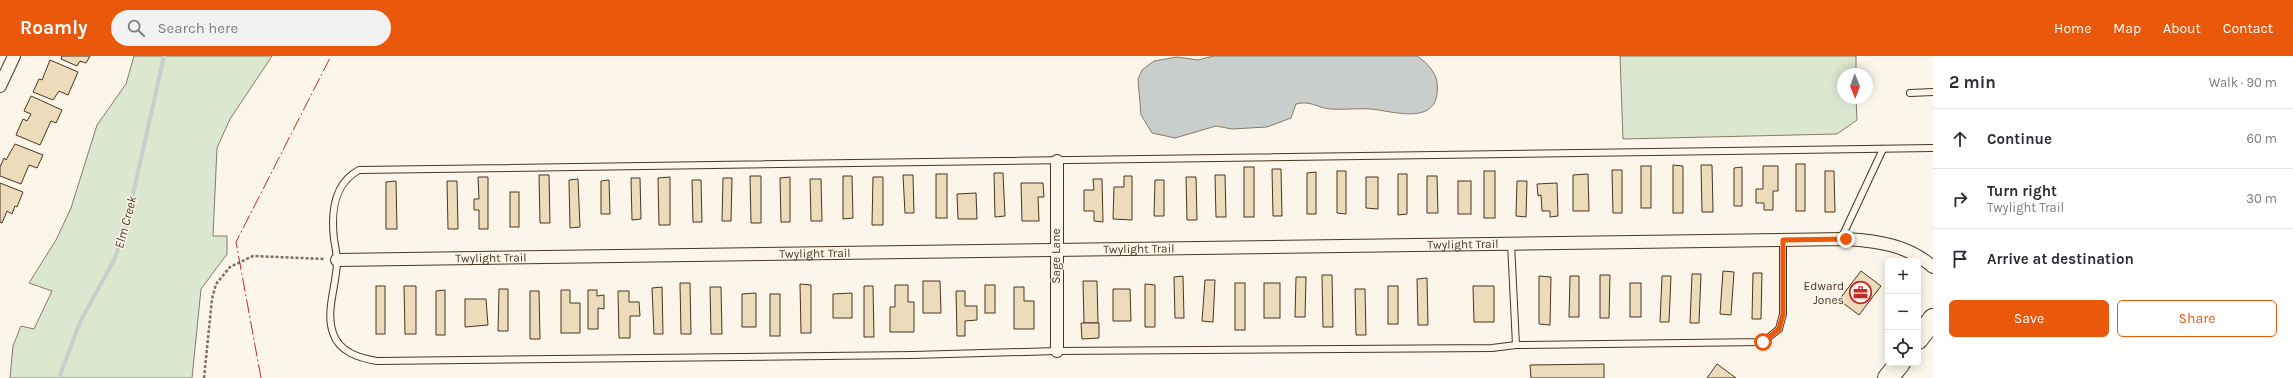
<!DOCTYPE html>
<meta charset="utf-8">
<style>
:root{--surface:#fff;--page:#f2f2f3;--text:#2b2b33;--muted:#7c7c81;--line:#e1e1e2;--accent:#ea580c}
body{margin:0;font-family:Karla,sans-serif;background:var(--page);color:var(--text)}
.controls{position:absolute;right:12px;bottom:12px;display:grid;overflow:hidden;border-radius:6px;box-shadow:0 2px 10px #0003}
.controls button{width:36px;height:36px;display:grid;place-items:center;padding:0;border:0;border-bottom:1px solid var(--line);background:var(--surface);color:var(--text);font:20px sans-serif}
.compass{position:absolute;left:1837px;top:12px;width:36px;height:36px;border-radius:50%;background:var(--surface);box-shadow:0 2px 10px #0003;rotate:179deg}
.stop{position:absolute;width:12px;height:12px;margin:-9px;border:3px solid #ea580c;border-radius:50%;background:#fff}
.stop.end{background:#ea580c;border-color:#fff;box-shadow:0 1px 4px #0008}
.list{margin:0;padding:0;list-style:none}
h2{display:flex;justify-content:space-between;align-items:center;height:52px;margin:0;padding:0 16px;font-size:17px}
h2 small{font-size:13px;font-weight:400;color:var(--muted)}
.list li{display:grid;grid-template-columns:26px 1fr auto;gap:12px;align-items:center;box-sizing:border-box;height:60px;padding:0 16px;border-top:1px solid var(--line)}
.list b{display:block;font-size:15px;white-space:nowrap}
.list p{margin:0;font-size:13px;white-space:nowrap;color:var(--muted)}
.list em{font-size:13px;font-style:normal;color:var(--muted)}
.actions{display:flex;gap:8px;padding:12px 16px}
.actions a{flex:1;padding:9px 0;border:1px solid var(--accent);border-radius:6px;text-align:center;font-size:14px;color:var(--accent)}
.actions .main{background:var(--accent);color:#fff}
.icon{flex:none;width:22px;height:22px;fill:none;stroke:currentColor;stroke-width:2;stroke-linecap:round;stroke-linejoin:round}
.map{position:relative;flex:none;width:1933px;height:322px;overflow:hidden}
header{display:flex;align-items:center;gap:24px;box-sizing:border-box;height:56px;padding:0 20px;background:var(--accent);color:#fff}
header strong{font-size:19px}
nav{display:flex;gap:22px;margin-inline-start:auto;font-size:14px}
.search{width:280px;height:36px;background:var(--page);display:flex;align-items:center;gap:10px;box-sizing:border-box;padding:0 14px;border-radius:22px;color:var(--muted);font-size:15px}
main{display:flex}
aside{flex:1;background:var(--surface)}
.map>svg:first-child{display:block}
.green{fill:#dce7d0;stroke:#887966}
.water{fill:#c9cecd;stroke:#887966}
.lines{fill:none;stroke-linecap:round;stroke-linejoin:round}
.stream{stroke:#c9cecd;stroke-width:4}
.building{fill:#ecdcbc;stroke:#4a3520}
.service-casing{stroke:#4a3520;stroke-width:8}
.minor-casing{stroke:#4a3520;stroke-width:14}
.trunk-casing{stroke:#4a3520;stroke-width:22}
.path{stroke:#7f6f5c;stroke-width:2.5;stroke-dasharray:3 2;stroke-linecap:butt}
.service{stroke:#fbf6e9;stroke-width:6}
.minor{stroke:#fbf6e9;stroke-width:12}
.trunk{stroke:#fbf6e9;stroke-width:20}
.power{stroke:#c62828;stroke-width:1;stroke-dasharray:14 3 2 3;stroke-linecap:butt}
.route{stroke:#ea580c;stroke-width:5}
.labels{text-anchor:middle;stroke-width:3;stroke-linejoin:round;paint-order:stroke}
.street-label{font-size:12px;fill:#4a3520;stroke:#fbf6e9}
.poi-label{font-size:12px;fill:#4a3520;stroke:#fbf6e9;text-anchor:end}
.water-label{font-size:13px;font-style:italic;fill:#4a3520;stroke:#fbf6e9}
</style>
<header>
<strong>Roamly</strong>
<div class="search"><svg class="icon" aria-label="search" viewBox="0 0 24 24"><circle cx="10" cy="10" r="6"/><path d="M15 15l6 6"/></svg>Search here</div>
<nav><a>Home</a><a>Map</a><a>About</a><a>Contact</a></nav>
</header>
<main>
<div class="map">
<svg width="1933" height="322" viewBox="0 0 1933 322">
<rect width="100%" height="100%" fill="#fbf6e9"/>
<!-- green -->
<g class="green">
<path d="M134,0H272L230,63L217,92L213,180H227V198L201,233L192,322H10L13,290L21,270L34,273L52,235L29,227L56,184L71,152L97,69L126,28Z"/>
<path d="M1620,0H1856V18H1843V42H1856L1857,64L1837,78L1623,83Z"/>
</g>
<!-- water -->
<path class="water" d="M1213,0H1417C1427,7 1435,15 1437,26C1442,71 1397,56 1371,53C1358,52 1344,54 1331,53C1317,52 1311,44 1296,48L1291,62L1267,71L1232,73L1216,70L1175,82L1152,77L1141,59L1138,23L1142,14L1154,5L1177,1L1198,4Z"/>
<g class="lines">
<!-- stream -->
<path class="stream" d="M59,322L80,266L114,204L124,178L164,0"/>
</g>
<!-- building -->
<g class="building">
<path d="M62,0H90L86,7L80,5L77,10L61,3Z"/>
<path d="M50,4L78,16L68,39L59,35L53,44L33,36L39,23L42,24Z"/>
<path d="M31,40L62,54L56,67L51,65L40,89L16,79L23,63L27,65L31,58L24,55Z"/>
<path d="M15,88L43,99L37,112L29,109L21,128L0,120V111L4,102L6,104Z"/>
<rect x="1796" y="108" width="9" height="47"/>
<path d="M1673,109L1683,110V157H1673Z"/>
<path d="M1701,109H1712L1713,156H1702Z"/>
<rect x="1641" y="110" width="10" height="42"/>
<path d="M1763,110H1778V135H1773V154H1764V147H1756V133H1763Z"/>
<rect x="1244" y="111" width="10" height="50"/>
<path d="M1742,111V150H1734V112Z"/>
<path d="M1272,113H1281L1282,160H1273Z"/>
<path d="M1612,114H1622V157H1613Z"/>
<path d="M1337,115H1346V158L1337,157Z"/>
<rect x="1484" y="115" width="11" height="47"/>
<path d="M1825,115H1834L1835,156H1825Z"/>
<path d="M1316,116V158H1307V117Z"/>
<path d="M994,117H1003L1005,160L995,161Z"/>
<rect x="936" y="118" width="11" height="44"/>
<path d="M1398,118H1407V158L1398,159Z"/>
<path d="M1588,118L1589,155H1573V119Z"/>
<path d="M539,119H549L550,167H540Z"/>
<path d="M903,119H913L914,157H905Z"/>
<path d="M1215,119H1225L1226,161H1216Z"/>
<path d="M750,120H761V167H751Z"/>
<path d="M843,120H852L853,162L843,163Z"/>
<path d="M1124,120H1132V164L1113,163L1114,131H1124Z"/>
<path d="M1427,120H1437L1438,157H1427Z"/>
<path d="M478,121H488V173H479V154H474V143H479Z"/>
<path d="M670,121V169H659L658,122Z"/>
<path d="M790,121V166H781L780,122Z"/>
<path d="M873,121H883V169H872Z"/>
<path d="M1186,121H1196L1197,164H1187Z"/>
<path d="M1366,121H1378V153L1366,152Z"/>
<path d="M631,122H640L641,163L632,164Z"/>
<path d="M723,122H732L731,165H722Z"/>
<path d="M578,123L580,171L570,172L569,124Z"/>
<path d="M810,123H821L822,165H811Z"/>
<path d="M1093,123H1102L1103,166L1094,165V155H1084V134H1094Z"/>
<path d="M609,124L610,158H601V125Z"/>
<path d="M692,124H701L702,166H693Z"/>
<path d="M1155,124H1164V160H1154Z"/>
<path d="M396,125L397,173H386V126Z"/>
<path d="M447,125H457L458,173H448Z"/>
<rect x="1458" y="125" width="13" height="33"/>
<path d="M1517,125H1527L1526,161L1516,160Z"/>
<path d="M0,127L23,136L17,151L15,150L12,158L7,155L2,167L0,166Z"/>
<path d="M1021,127H1043L1044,141H1038L1039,165H1022Z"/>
<path d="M1557,127L1558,160L1550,161V155H1542L1541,139L1538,140L1537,128Z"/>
<rect x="510" y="136" width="9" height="35"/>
<path d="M976,137L977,163H958L957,138Z"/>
<path d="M1723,215L1734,216L1731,259L1720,258Z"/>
<path d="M1861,215L1881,230L1859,259L1839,244Z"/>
<path d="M1753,217H1762L1761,263H1752Z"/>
<path d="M1692,218H1701L1699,267H1690Z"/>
<path d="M1322,219H1332L1333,271H1323Z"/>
<path d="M1600,219H1610L1609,262H1600Z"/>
<path d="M1183,220L1184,262H1175L1174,221Z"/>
<path d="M1539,220L1551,221L1550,269L1539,268Z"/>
<path d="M1570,220H1579V261H1569Z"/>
<path d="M1662,220H1671L1669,266H1660Z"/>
<path d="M1296,221H1306L1305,261H1295Z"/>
<path d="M1427,222L1428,269H1418L1417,223Z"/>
<path d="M1205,224H1215L1213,266L1202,265Z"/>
<path d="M923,225H940L941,257H923Z"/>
<path d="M1083,225H1097L1098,267H1084Z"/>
<path d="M680,227H690L691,278H681Z"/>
<rect x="1235" y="227" width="10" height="47"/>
<rect x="1264" y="227" width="16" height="35"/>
<rect x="1630" y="227" width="11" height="34"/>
<path d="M800,228L811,229V277H801Z"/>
<path d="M1145,228L1155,229V271H1145Z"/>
<path d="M895,229H908V246H914V276H890V251H895Z"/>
<rect x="985" y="229" width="10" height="28"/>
<rect x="376" y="230" width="9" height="48"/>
<path d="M404,230H416V278H405Z"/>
<path d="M864,230H873L874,281H864Z"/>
<rect x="1388" y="230" width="10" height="38"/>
<path d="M1473,230H1494V266H1474Z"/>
<path d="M662,231L663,278H654L652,232Z"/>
<path d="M710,231H721L722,278H711Z"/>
<path d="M1014,231H1024V245H1034V273H1014Z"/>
<path d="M499,233H508V275H498Z"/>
<path d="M1113,233H1130L1131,265H1113Z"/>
<path d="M1355,233H1365L1366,279H1356Z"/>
<path d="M445,234V279H436V235Z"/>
<path d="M561,234H570V247H580V277H561Z"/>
<path d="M588,234H597V240L604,239V253L598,252V273H588Z"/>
<path d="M530,235H539L540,283H530Z"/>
<path d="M618,235H629V246H639L640,260H630V282H619Z"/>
<path d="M956,235H965V250H977V264L965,265V280H957Z"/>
<path d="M756,237V271H742V238Z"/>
<path d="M852,237V262H833V238Z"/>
<rect x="770" y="238" width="10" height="42"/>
<path d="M465,243H486L488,269L465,271Z"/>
<path d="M1081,267H1099V282L1082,283Z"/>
<path d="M1604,308V322H1531L1530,309Z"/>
<path d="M1717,308L1736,322H1707Z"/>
</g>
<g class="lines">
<defs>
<g id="service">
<path d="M1910,37L1933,36"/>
<path d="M1841,183L1883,93"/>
<path d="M1783,184V258L1779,273L1763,286L1516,289L1492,292L1057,295L913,299L377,305C359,302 339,296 333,277C325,255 337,228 337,205C337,198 335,190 334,183C331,157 333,128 359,114L1933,92"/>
<path d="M1511,187L1516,289"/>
</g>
<g id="minor">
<path d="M0,30L14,0"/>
<path d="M1057,105V295"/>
<path id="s1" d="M337,204L1846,183C1878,185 1908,189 1933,211"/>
</g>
<g id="trunk">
<path d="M1918,283L1933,263"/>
<path d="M1888,322L1900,307"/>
</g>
</defs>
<!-- service casing -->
<use href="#service" class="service-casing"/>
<!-- minor casing -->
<use href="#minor" class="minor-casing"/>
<!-- trunk casing -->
<use href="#trunk" class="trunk-casing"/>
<!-- path -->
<path class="path" d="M204,322L212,243L216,228L230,211L253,200L325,203"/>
<!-- service -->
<use href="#service" class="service"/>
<!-- minor -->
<use href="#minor" class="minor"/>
<!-- trunk -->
<use href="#trunk" class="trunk"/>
<!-- power -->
<path class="power" d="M261,322L236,186L331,0"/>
</g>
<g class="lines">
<!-- route -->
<path class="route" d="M1763,286L1779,273L1783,258V184L1846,183"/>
</g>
<!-- icons -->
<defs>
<symbol id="office-ring" viewBox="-11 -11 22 22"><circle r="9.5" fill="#fbf6e9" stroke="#c62828" stroke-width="1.5"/><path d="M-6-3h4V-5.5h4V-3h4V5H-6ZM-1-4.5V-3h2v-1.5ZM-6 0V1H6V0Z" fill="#c62828"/></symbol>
</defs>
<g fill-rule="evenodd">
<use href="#office-ring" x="1848" y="224" width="25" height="25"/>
</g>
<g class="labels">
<!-- street labels -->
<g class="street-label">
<text dy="4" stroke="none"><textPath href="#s1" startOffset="1126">Twylight Trail</textPath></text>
<text dy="4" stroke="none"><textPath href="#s1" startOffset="802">Twylight Trail</textPath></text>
<text dy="4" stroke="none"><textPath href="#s1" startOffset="478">Twylight Trail</textPath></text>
<text transform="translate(1056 200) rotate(-90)" y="4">Sage Lane</text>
<text dy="4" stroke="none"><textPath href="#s1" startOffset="154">Twylight Trail</textPath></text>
</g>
<!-- poi labels -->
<g class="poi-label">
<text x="1844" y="234">Edward<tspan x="1844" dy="14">Jones</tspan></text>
</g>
<!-- water labels -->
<g class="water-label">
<text transform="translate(125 166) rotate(-75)" y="5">Elm Creek</text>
</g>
</g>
</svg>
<div class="controls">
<button>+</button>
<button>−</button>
<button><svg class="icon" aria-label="locate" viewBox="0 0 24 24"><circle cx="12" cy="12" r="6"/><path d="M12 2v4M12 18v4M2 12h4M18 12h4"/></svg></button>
</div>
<svg class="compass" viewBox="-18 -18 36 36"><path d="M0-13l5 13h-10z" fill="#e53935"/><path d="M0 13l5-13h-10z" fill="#7c7c81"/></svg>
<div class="stop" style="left:1763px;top:286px"></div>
<div class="stop end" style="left:1846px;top:183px"></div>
</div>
<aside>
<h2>2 min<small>Walk · 90 m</small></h2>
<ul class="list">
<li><svg class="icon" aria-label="ahead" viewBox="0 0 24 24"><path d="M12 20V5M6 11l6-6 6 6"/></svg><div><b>Continue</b></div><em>60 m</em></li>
<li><svg class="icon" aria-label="right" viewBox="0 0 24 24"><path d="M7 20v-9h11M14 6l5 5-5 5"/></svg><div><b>Turn right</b><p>Twylight Trail</p></div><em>30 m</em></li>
<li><svg class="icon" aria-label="arrive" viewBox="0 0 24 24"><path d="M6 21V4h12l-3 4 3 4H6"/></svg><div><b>Arrive at destination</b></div></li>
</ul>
<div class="actions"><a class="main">Save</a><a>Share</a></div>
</aside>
</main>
